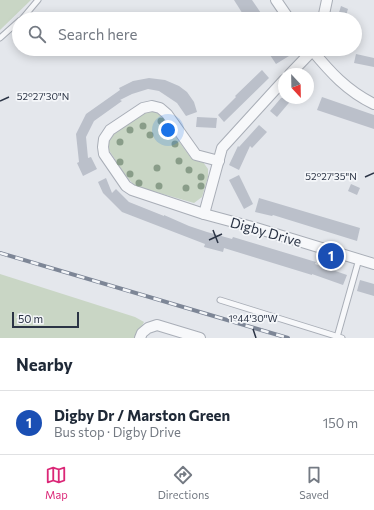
<!DOCTYPE html>
<meta charset="utf-8">
<style>
:root{--surface:#fff;--page:#f6f6f7;--text:#1f2937;--muted:#747a83;--line:#e0e1e3;--accent:#db2777}
body{margin:0;font-family:Commissioner,sans-serif;background:var(--page);color:var(--text)}
.compass{position:absolute;left:278px;top:68px;width:36px;height:36px;border-radius:50%;background:var(--surface);box-shadow:0 2px 10px #0003;rotate:158deg}
.scale{position:absolute;left:12px;bottom:10px;width:67px;box-sizing:border-box;padding-left:4px;border:2px solid #2b3445;border-top:0;font-size:11px;line-height:14px;white-space:nowrap;color:#2b3445;-webkit-text-stroke:3px #f4f6f9;paint-order:stroke}
.you{position:absolute;left:168px;top:130px;width:14px;height:14px;margin:-10px;border:3px solid #fff;border-radius:50%;background:#1a73e8;box-shadow:0 0 0 6px #1a73e833}
.badge{display:grid;place-items:center;width:26px;height:26px;border-radius:50%;background:var(--accent);color:#fff;font-size:13px;font-weight:700}
.pin{position:absolute;translate:-50% -50%;border:2px solid #fff;box-shadow:0 1px 4px #0006}
.list{margin:0;padding:0;list-style:none}
h2{display:flex;justify-content:space-between;align-items:center;height:52px;margin:0;padding:0 16px;font-size:17px}
h2 small{font-size:13px;font-weight:400;color:var(--muted)}
.list li{display:grid;grid-template-columns:26px 1fr auto;gap:12px;align-items:center;box-sizing:border-box;height:64px;padding:0 16px;border-top:1px solid var(--line)}
.list b{display:block;font-size:15px;white-space:nowrap}
.list p{margin:0;font-size:13px;white-space:nowrap;color:var(--muted)}
.list em{font-size:13px;font-style:normal;color:var(--muted)}
.icon{flex:none;width:22px;height:22px;fill:none;stroke:currentColor;stroke-width:2;stroke-linecap:round;stroke-linejoin:round}
.map{position:relative;flex:none;width:374px;height:338px;overflow:hidden}
.search{position:absolute;background:var(--surface);box-shadow:0 2px 10px #0003;left:12px;right:12px;top:12px;height:44px;display:flex;align-items:center;gap:10px;box-sizing:border-box;padding:0 14px;border-radius:22px;color:var(--muted);font-size:15px}
.sheet{height:116px;background:var(--surface)}
nav{display:flex;justify-content:space-around;align-items:center;box-sizing:border-box;height:56px;border-top:1px solid var(--line);background:var(--surface);font-size:11px;color:var(--muted)}
nav a{display:grid;justify-items:center;gap:2px}
nav .on{color:var(--accent)}
.map>svg:first-child{display:block}
.green{fill:#c9d6c5}
.building{fill:#bbc0ca}
.lines{fill:none;stroke-linecap:round;stroke-linejoin:round}
.service-casing{stroke:#a9aeb7;stroke-width:7}
.minor-casing{stroke:#a9aeb7;stroke-width:12}
.service{stroke:#f7f8fa;stroke-width:5}
.minor{stroke:#f7f8fa;stroke-width:10}
.rail-casing{stroke:#7d8696;stroke-width:4}
.rail{stroke:#f4f6f9;stroke-width:2.5;stroke-dasharray:8;stroke-linecap:butt}
.tree{fill:#899d89}
.ticks{fill:none;stroke:#2b3445;stroke-width:1.5}
.labels{text-anchor:middle;stroke-width:3.5;stroke-linejoin:round;paint-order:stroke}
.street-label{font-size:14px;fill:#2b3445;stroke:#f4f6f9}
.ticks-label{font-size:10px;text-anchor:middle;fill:#2b3445;stroke:#f4f6f9;stroke-width:3.5;stroke-linejoin:round;paint-order:stroke}
</style>
<div class="map">
<svg width="374" height="338" viewBox="0 0 374 338">
<rect width="100%" height="100%" fill="#e4e7ec"/>
<!-- green -->
<g class="green">
<path d="M0,0H31L0,30Z"/>
<path d="M153,111L159,114L191,158L203,162L208,169V177L202,197L194,203L135,186L125,175L109,150V141L115,132L147,112Z"/>
<path d="M0,274L135,317L144,322L136,338H0Z"/>
</g>
<!-- building -->
<g class="building">
<path d="M234,0H252L265,19H246Z"/>
<path d="M341,6L348,9L345,19H337Z"/>
<path d="M266,49H284L289,56L276,64Z"/>
<path d="M356,54L374,58V67L354,63Z"/>
<path d="M262,70L269,78L224,122L218,115L236,97L235,96Z"/>
<path d="M149,78L165,80L179,86L187,92L194,102L197,112L186,116L177,103L159,91L148,89L132,94L120,100L122,101L94,121L86,137L88,158L91,157L97,169L83,176L77,163L79,162L76,134L86,114L120,90L119,88L133,81Z"/>
<path d="M322,97L374,115V129L317,110Z"/>
<path d="M281,98H293L277,117L270,111Z"/>
<path d="M197,117L217,118L216,128L196,127Z"/>
<path d="M259,125L267,132L252,148L250,146L239,170L229,165L238,146L239,147Z"/>
<path d="M239,175L253,204L244,209L229,180Z"/>
<path d="M106,178L112,193L116,189L129,202L164,216V215L189,226L207,232L232,239L233,237L316,262L315,264L347,275L343,285L312,274V275L224,248L223,252L204,247L205,244L122,212L103,193L98,182Z"/>
<path d="M351,184L360,188L357,195L348,191Z"/>
<path d="M259,198L360,228L357,241L273,215L272,216L255,212Z"/>
<path d="M360,280L374,284V296L357,291Z"/>
</g>
<g class="lines">
<defs>
<g id="service">
<path d="M22,19L38,0"/>
<path d="M0,38L19,21"/>
<path d="M220,300L342,338"/>
<path d="M337,337L359,259"/>
</g>
<g id="minor">
<path d="M276,0L289,19"/>
<path d="M323,19L327,0"/>
<path d="M311,49C330,72 347,91 374,104"/>
<path d="M290,74L314,49"/>
<path d="M219,161L196,155L167,114L160,108L152,106L143,108L110,130L104,139L103,147L104,154L126,186L132,190L204,214L256,228L374,264"/>
<path d="M204,214L222,148L284,80"/>
<path d="M140,338L142,333L148,328L157,325L200,338"/>
</g>
</defs>
<!-- service casing -->
<use href="#service" class="service-casing"/>
<!-- minor casing -->
<use href="#minor" class="minor-casing"/>
<!-- service -->
<use href="#service" class="service"/>
<!-- minor -->
<use href="#minor" class="minor"/>
<defs>
<path id="rail" d="M0,253L288,338"/>
</defs>
<!-- rail casing -->
<use href="#rail" class="rail-casing"/>
<!-- rail -->
<use href="#rail" class="rail"/>
</g>
<!-- trees -->
<g class="tree">
<circle cx="161" cy="121" r="3.5"/>
<circle cx="143" cy="126" r="3.5"/>
<circle cx="130" cy="130" r="3.5"/>
<circle cx="150" cy="135" r="3.5"/>
<circle cx="120" cy="142" r="3.5"/>
<circle cx="175" cy="144" r="3.5"/>
<circle cx="179" cy="161" r="3.5"/>
<circle cx="120" cy="162" r="3.5"/>
<circle cx="157" cy="168" r="3.5"/>
<circle cx="189" cy="170" r="3.5"/>
<circle cx="130" cy="174" r="3.5"/>
<circle cx="201" cy="177" r="3.5"/>
<circle cx="139" cy="183" r="3.5"/>
<circle cx="159" cy="186" r="3.5"/>
<circle cx="201" cy="186" r="3.5"/>
<circle cx="186" cy="188" r="3.5"/>
</g>
<!-- ticks -->
<path class="ticks" d="M0,101L9,97M365,177L374,173M213,230L218,243M209,240L222,234M253,329L256,338"/>
<g class="labels">
<!-- street labels -->
<g class="street-label">
<text transform="translate(266 232) rotate(16)" y="5">Digby Drive</text>
</g>
</g>
<g class="ticks-label">
<text x="43" y="100">52°27'30"N</text>
<text x="331" y="180">52°27'35"N</text>
<text x="253" y="322">1°44'30"W</text>
</g>
</svg>
<svg class="compass" viewBox="-18 -18 36 36"><path d="M0-13l5 13h-10z" fill="#e53935"/><path d="M0 13l5-13h-10z" fill="#747a83"/></svg>
<div class="scale">50 m</div>
<div class="you"></div>
<div class="pin badge" style="left:331px;top:256px;background:#1a4fb4">1</div>
<div class="search"><svg class="icon" aria-label="search" viewBox="0 0 24 24"><circle cx="10" cy="10" r="6"/><path d="M15 15l6 6"/></svg>Search here</div>
</div>
<section class="sheet">
<h2>Nearby<small></small></h2>
<ul class="list">
<li><span class="badge" style="background:#1a4fb4">1</span><div><b>Digby Dr / Marston Green</b><p>Bus stop · Digby Drive</p></div><em>150 m</em></li>
</ul>
</section>
<nav>
<a class="on"><svg class="icon" aria-label="map" viewBox="0 0 24 24"><path d="M3 6l6-2 6 2 6-2v14l-6 2-6-2-6 2zM9 4v14M15 6v14"/></svg>Map</a>
<a><svg class="icon" aria-label="directions" viewBox="0 0 24 24"><path d="M12 3l9 9-9 9-9-9zM9 14v-3h6M13 9l2 2-2 2"/></svg>Directions</a>
<a><svg class="icon" aria-label="saved" viewBox="0 0 24 24"><path d="M7 4h10v16l-5-4-5 4z"/></svg>Saved</a>
</nav>
